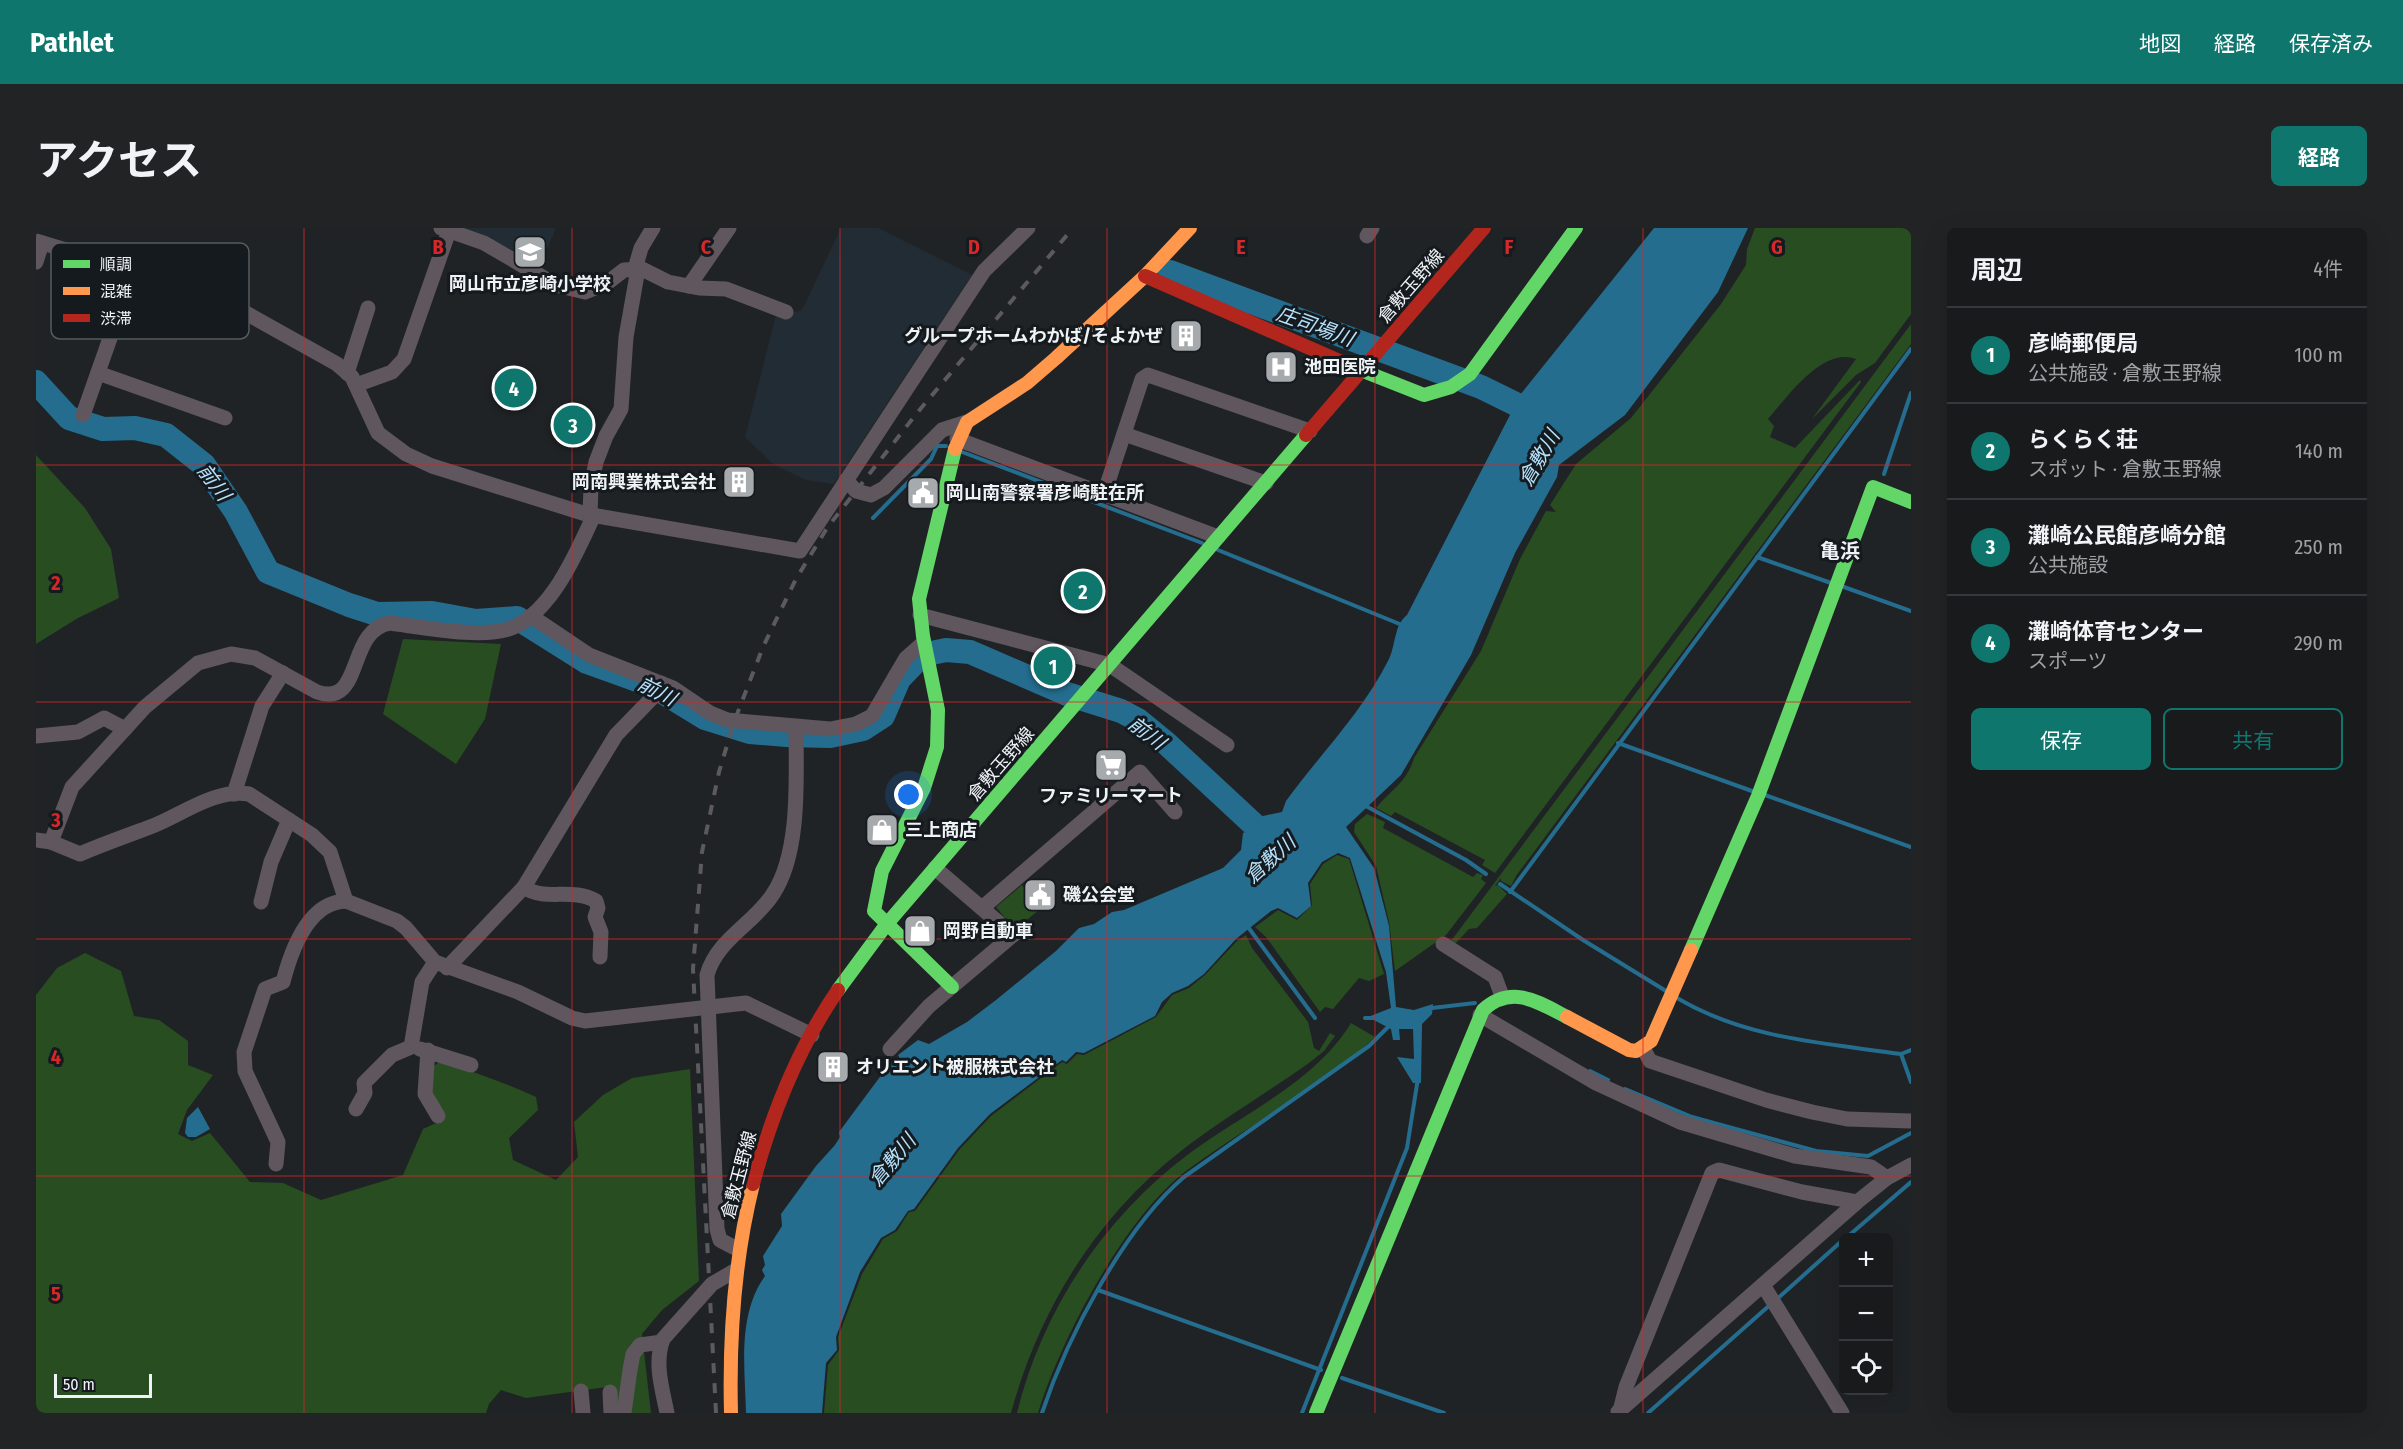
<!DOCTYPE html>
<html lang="ja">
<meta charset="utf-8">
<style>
:root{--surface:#181a1c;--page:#212325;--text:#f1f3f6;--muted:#9fa1a3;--line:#36383b;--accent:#0f766e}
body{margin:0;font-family:"Fira Sans Condensed","Noto Sans JP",sans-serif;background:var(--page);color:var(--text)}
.controls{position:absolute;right:18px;bottom:18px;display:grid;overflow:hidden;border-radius:9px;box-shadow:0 6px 24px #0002}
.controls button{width:54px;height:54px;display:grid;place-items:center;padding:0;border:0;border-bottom:2px solid var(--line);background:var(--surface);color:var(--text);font:30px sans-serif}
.scale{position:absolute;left:18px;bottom:15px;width:98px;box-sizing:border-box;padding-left:6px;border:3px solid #eff3f6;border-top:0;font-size:16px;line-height:21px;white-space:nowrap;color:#eff3f6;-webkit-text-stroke:4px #151a1f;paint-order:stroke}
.you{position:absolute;left:873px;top:567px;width:21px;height:21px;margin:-15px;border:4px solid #fff;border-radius:50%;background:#1a73e8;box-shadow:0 0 0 9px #1a73e833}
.badge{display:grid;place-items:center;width:39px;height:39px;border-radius:50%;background:var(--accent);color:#fff;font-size:20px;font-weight:700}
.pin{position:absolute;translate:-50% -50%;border:3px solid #fff;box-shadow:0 2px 6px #0006}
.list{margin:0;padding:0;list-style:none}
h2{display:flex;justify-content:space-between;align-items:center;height:78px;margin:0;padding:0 24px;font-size:26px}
h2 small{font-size:20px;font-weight:400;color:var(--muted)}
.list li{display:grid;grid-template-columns:39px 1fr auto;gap:18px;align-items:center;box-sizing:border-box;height:96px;padding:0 24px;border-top:2px solid var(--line)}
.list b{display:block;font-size:22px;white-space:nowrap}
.list p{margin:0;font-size:20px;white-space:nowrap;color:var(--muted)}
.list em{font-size:20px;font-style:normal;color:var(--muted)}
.actions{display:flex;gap:12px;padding:18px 24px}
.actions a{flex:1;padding:14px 0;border:2px solid var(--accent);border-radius:9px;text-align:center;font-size:21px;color:var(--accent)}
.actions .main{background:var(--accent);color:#fff}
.icon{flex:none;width:33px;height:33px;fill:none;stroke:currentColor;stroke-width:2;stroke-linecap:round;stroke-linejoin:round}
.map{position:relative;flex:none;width:1875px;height:1185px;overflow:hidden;border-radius:9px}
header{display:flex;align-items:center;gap:36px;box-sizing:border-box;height:84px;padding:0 30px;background:var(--accent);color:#fff}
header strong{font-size:28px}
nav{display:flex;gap:33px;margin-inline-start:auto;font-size:21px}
.intro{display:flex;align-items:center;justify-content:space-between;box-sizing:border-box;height:144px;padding:0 36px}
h1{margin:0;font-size:42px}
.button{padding:15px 27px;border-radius:9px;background:var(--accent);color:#fff;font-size:21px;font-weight:700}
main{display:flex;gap:36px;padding:0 36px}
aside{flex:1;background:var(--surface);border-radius:9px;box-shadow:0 6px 24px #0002}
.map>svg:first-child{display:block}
.built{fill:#222c34}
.green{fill:#274d21}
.water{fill:#256d8f}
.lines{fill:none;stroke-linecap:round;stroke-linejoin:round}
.stream{stroke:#256d8f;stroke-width:4}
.river{stroke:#256d8f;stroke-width:24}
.street{stroke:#5f565e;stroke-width:15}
.fast{stroke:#63d668;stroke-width:14}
.slow{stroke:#ff974d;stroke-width:14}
.jam{stroke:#b3261e;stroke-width:14}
.rail{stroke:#5d5a5f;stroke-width:4;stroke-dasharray:10 10;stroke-linecap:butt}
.grid{fill:none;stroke:#d62828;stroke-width:1.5;stroke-opacity:0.55}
.labels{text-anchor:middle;stroke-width:6;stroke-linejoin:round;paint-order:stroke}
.poi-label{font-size:18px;font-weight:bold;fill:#eff3f6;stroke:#151a1f;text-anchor:start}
.street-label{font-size:18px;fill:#eff3f6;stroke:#151a1f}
.water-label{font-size:20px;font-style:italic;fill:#b5e2fc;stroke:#151a1f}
.neighbourhood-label{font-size:20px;font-weight:bold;fill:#eff3f6;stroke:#151a1f}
.key{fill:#151a1f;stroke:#565b60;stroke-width:1.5}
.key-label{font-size:16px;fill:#eff3f6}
.grid-label{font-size:20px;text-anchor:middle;font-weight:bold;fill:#d62828;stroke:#151a1f;stroke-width:6;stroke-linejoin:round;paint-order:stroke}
</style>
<header>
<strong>Pathlet</strong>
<nav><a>地図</a><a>経路</a><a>保存済み</a></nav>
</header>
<div class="intro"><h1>アクセス</h1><a class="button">経路</a></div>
<main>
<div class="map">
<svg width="1875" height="1185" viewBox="0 0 1875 1185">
<rect width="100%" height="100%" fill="#202326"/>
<!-- built -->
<g class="built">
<path d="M420,0H520L503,40L453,9Z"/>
<path d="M805,0H842L936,47L798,256L770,252L737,236L709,209L741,83L752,86L766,82Z"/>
</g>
<!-- green -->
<g class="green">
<path d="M1719,0H1875V86L1839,135L1820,147L1776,191L1820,131C1787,118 1751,169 1732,191L1738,198L1734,209L1759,220L1824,152L1825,154L1459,645L1446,637L1449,632L1359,584L1355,588L1340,580C1355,562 1371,554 1378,530L1445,423L1484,331L1510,283L1520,284L1514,277L1540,236L1595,190L1685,76L1710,37L1711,21Z"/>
<path d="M1875,96V116L1480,648L1475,658L1465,653V650L1459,658L1462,657L1471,666L1441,700L1433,701L1419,716L1415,713Z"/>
<path d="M0,227L49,280L75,321L83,370L42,390L0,416Z"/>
<path d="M367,411L465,416L449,491L420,536L347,486Z"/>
<path d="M1331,586L1349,594L1347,600L1437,649L1441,645L1447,647L1445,651L1450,655L1410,707L1359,743L1353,694L1340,638L1318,604L1319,596Z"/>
<path d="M1301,627L1313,631L1348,746L1333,753L1323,750L1297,781L1289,779L1284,784L1230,709L1219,699L1242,682L1261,692L1276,677L1274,656L1287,636Z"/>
<path d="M986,657L1005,680L979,702L960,679Z"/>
<path d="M1210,707L1216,720L1272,794L1278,820L1283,823L1294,805L1299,808L1288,823L1273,835C1231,865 1186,891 1145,923C1060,989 1003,1082 975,1185H788L792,1137L803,1122L802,1109L826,1046L847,1011L861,1003L873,984L879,983L923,922L955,888L1026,834L1031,836L1041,826L1048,827L1120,789L1136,767L1153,760L1169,747L1201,713Z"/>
<path d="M49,725L85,743L98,788L123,792L152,813V837L177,847L151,882L142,906L156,913L174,905L214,954L247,955L285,972L367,947L387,901L409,891L395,869L398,838L406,832C437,845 469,854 500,869L502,882L473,910L477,932L520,952L542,929L538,894L567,867L596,850L654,841L663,1053L626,1082L606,1106L615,1185H580L578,1158L490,1170L465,1162L453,1176L450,1185H0V767L21,740Z"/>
<path d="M1315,795L1339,809C1286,859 1209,899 1150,943C1089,989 1024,1112 1002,1185H981C1006,1082 1069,988 1154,925C1208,885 1279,854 1315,795Z"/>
</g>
<!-- water -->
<g class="water">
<path d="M1618,0H1712L1682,64L1589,187L1523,237L1521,249L1479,325L1435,427L1365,547L1310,599L1338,640L1353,698L1360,779L1378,782L1397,776L1396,786L1386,796L1385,855H1377L1361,829L1378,831L1377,801H1363L1364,812H1357L1355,801L1332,789L1355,780L1350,744L1314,630L1302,625L1286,634L1272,655L1275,678L1261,690L1242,680L1235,683L1200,711L1168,746L1152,758L1136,765L1126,774L1119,788L1048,825L1040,824L1030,834L1026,832L954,886L922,920L878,981L872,983L859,1002L845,1010L824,1044L800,1109L801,1122L790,1135L786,1185H710C709,1140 701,1087 729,1048L726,1042L729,1037L727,1028L746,998L745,986L780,938L799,917L804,909L803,904L855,834L861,835L864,831L862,827L882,812L893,816L931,794L960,772L1020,723L1043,700L1058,696L1076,684L1088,682L1187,640L1205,622L1207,605L1224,597L1227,588L1246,584L1250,573C1285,525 1326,485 1353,431C1360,416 1358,397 1371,387L1474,187L1479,170L1484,167Z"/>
<path d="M162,879L174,901L160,909H152L149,905L151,890Z"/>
</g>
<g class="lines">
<!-- stream -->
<g class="stream">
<path d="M926,224L1166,315"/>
<path d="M1848,246L1875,165"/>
<path d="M837,290L895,231L901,218H910"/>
<path d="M1182,322L1366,397"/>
<path d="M1721,329L1795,355"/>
<path d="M1808,359L1875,383"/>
<path d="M1582,515L1716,563"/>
<path d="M1729,567L1875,619"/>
<path d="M1328,577L1430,632L1450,646"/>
<path d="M1464,656L1547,712L1630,763"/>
<path d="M1474,664L1875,121"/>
<path d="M1212,699L1279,790"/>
<path d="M1641,770C1710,811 1788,815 1865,826L1875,854"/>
<path d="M1396,780L1439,775"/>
<path d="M1329,790H1337"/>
<path d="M1865,826L1875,822"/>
<path d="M1554,843L1572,852"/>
<path d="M1589,861L1656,889L1780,923L1832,928L1875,905"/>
<path d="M1810,1010L1875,954"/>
<path d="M1062,1062L1285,1142"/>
<path d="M1741,1071L1808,1011"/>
<path d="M1306,1150L1408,1185"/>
<path d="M1006,1185C1031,1110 1087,1001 1148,949L1333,818L1354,797"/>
<path d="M1266,1185L1371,920L1382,850"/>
<path d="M1612,1185L1735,1076"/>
</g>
<!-- river -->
<g class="river">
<path d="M1134,44L1445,159L1506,189"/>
<path d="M0,154L33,190L67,201L99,200L130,207L168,237L200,284L232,344L313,377L341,386L396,385L440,393L481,390L551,434L615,457L669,490L714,504L751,507L794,508L827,501L847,488L863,451L886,427L910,422L934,424L1031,466L1085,483L1102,492L1130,515L1243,620"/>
</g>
<!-- street -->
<g class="street">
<path d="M405,0L448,15L520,57L549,64L571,55L588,42L606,41L632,54L663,60L690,61L750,84"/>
<path d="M1331,8L1336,0"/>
<path d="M0,13L161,62L192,75L301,136L316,149L342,205L370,226L396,238L550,286L764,323L948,43L992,0"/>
<path d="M0,34L6,15"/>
<path d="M599,41L605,20L617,0"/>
<path d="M653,58L693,0"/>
<path d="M62,145L189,190"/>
<path d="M311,145L332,80"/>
<path d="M320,157L356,144L368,131L413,3"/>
<path d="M47,187L98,42"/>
<path d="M1088,206L1230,255"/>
<path d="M921,211L1182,309"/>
<path d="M810,252L820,263L835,267L848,260L906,202L931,194"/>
<path d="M1068,266L1106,151L1112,147L1274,203"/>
<path d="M554,287L555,259L560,234L570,208L585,181L590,109L602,41"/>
<path d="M884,387L1074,437L1191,517"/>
<path d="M495,388L553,427L637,460L674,485L691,492L794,501L820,496L836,488L870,430L887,415"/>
<path d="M0,508L42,504L68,490L89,501"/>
<path d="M198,566L226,478L247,445"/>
<path d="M0,612L15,614L44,626C67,616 90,608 114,599C144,588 179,560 213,566L276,607L294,624L310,673L361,693L370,700L399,734L482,764L536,790L549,793L710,775L776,807"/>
<path d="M15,614L36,559L109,479L162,435L195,426L219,430L281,464C328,480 310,402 354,395C385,399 450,412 478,399C517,381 541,324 558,287"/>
<path d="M488,659C508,674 536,659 560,673L562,680L559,689L565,704L564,729"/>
<path d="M225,674L235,634L253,592"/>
<path d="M946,680L1104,544L1139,584"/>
<path d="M1407,716L1459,749L1466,768"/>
<path d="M411,740L488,659L580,507L618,468L625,455"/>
<path d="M1444,787L1560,855L1644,894L1759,928L1835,939L1851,950"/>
<path d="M1607,820L1614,833L1730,872L1776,884L1811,891L1875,893"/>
<path d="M384,821L435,837"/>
<path d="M854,821L893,778L977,707L899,640"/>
<path d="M392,822L389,866L402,888"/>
<path d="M320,881L329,865L328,855L356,827L375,819L386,754L399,734"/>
<path d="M240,936L242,914L209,843L208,824L229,761L247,754C255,723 272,674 310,673"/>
<path d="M703,1022L684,1012L681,1001L671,747C681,711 718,696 737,666C765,624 760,548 760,499"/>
<path d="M1727,1057L1806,1185"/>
<path d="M545,1163L547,1185"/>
<path d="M574,1164L575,1185"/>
<path d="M1584,1183L1590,1159L1676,945L1683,942L1766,964L1821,974"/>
<path d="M1582,1184L1821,974L1851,950L1875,937"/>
<path d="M588,1185L594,1142L597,1126L604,1117L626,1114"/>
<path d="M631,1185C626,1160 618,1135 627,1111L676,1056L700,1042"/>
</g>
<!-- fast -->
<g class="fast">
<path d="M1317,139L1388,167L1415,159L1434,146L1540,0"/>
<path d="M1655,722L1722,568L1837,259L1875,274"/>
<path d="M916,759L838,683L846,643L888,560L901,519L902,482L887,408L883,371L919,221"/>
<path d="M802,762L850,697L1270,207"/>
<path d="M1280,1185L1447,782C1476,756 1502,774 1531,789"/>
</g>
<!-- slow -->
<g class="slow">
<path d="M919,221L931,194L991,155L1020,130L1109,48L1154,0"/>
<path d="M1531,789L1593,822L1600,823L1615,813L1655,722"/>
<path d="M695,1185C693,1107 698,1032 717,956"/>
</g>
<!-- jam -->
<g class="jam">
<path d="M1109,48L1317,139"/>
<path d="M1270,207L1448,0"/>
<path d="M717,956C735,888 762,820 802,762"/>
</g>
<!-- rail -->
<path class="rail" d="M680,1185L657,741L666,624L683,544L698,494L727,419L760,351L791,300L881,185L1037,0"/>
</g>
<!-- grid -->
<path class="grid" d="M268,0V1185M536,0V1185M804,0V1185M1071,0V1185M1339,0V1185M1607,0V1185M0,237H1875M0,474H1875M0,711H1875M0,948H1875"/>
<!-- icons -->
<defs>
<symbol id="school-square" viewBox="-11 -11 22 22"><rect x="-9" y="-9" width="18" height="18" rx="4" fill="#a7aaad" stroke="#151a1f"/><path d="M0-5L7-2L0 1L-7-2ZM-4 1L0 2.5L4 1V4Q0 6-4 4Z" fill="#fff"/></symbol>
<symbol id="building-square" viewBox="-11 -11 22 22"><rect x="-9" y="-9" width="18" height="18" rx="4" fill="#a7aaad" stroke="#151a1f"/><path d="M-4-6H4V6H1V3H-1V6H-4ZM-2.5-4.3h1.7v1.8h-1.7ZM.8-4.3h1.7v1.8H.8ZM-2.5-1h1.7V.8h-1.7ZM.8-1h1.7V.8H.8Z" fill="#fff"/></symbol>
<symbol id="hospital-square" viewBox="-11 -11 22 22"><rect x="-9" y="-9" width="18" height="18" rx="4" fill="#a7aaad" stroke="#151a1f"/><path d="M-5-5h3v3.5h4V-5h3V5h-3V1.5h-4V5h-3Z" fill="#fff"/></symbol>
<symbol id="civic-square" viewBox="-11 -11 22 22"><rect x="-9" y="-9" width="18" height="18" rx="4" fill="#a7aaad" stroke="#151a1f"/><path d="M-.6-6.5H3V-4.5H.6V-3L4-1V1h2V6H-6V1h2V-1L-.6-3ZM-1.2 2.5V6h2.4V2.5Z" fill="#fff"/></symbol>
<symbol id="supermarket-square" viewBox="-11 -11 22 22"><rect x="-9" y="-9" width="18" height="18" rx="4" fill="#a7aaad" stroke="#151a1f"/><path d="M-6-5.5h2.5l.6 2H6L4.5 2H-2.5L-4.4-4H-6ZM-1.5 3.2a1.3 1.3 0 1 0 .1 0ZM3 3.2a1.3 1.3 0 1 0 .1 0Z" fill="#fff"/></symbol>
<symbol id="shop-square" viewBox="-11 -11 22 22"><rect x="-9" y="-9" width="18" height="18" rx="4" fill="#a7aaad" stroke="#151a1f"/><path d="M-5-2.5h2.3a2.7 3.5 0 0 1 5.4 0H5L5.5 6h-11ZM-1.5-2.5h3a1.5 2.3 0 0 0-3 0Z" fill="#fff"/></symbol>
</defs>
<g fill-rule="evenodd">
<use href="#school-square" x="475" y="5" width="38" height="38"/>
<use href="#building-square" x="1131" y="89" width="38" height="38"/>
<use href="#hospital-square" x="1226" y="120" width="38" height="38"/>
<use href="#building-square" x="684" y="235" width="38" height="38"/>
<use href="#civic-square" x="868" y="246" width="38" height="38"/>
<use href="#supermarket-square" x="1056" y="518" width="38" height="38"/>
<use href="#shop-square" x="827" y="583" width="38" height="38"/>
<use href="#civic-square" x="985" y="648" width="38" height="38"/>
<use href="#shop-square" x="865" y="684" width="38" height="38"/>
<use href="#building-square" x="778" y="820" width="38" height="38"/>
</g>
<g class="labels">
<!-- poi labels -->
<g class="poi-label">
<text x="494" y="62" text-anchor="middle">岡山市立彦崎小学校</text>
<text x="1127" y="114" text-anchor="end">グループホームわかば/そよかぜ</text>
<text x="1268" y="145">池田医院</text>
<text x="680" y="260" text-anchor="end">岡南興業株式会社</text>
<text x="910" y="271">岡山南警察署彦崎駐在所</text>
<text x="1075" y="574" text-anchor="middle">ファミリーマート</text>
<text x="869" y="608">三上商店</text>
<text x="1027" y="673">磯公会堂</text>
<text x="907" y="709">岡野自動車</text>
<text x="820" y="845">オリエント被服株式会社</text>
</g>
<!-- street labels -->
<g class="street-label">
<text transform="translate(1375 58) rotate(-49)" y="6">倉敷玉野線</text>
<text transform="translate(965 536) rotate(-49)" y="6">倉敷玉野線</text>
<text transform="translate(703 947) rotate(-75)" y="6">倉敷玉野線</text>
</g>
<!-- water labels -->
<g class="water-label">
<text transform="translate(1279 98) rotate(20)" y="7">庄司場川</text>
<text transform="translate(1503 230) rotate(-60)" y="7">倉敷川</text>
<text transform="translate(178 254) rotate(53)" y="7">前川</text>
<text transform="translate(621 463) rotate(27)" y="7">前川</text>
<text transform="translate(1111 505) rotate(37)" y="7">前川</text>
<text transform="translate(1234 631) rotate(-42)" y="7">倉敷川</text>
<text transform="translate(856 932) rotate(-50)" y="7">倉敷川</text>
</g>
<!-- neighbourhood labels -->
<g class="neighbourhood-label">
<text x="1804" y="330">亀浜</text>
</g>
</g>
<!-- legend -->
<rect x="15" y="15" width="198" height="96" rx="9" class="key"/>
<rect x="27" y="32" width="27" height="8" fill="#63d668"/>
<rect x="27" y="59" width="27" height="8" fill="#ff974d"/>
<rect x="27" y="86" width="27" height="8" fill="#b3261e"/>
<g class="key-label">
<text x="64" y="42">順調</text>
<text x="64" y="69">混雑</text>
<text x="64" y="96">渋滞</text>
</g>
<g class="grid-label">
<text x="402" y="26">B</text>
<text x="670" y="26">C</text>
<text x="938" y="26">D</text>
<text x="1205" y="26">E</text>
<text x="1473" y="26">F</text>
<text x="1741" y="26">G</text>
<text x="20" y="362">2</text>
<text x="20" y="599">3</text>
<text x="20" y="836">4</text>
<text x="20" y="1073">5</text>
</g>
</svg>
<div class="controls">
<button>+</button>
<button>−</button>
<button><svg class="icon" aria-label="locate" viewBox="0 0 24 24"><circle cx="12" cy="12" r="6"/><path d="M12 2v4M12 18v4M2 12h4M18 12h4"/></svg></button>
</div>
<div class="scale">50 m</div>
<div class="you"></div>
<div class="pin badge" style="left:1017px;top:438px">1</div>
<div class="pin badge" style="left:1047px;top:363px">2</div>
<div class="pin badge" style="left:537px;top:197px">3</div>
<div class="pin badge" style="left:478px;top:160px">4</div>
</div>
<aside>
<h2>周辺<small>4件</small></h2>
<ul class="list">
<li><span class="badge">1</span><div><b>彦崎郵便局</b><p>公共施設 · 倉敷玉野線</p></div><em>100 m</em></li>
<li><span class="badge">2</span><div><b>らくらく荘</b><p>スポット · 倉敷玉野線</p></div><em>140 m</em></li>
<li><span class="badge">3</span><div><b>灘崎公民館彦崎分館</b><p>公共施設</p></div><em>250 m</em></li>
<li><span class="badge">4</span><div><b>灘崎体育センター</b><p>スポーツ</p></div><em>290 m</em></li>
</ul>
<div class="actions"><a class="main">保存</a><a>共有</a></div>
</aside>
</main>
